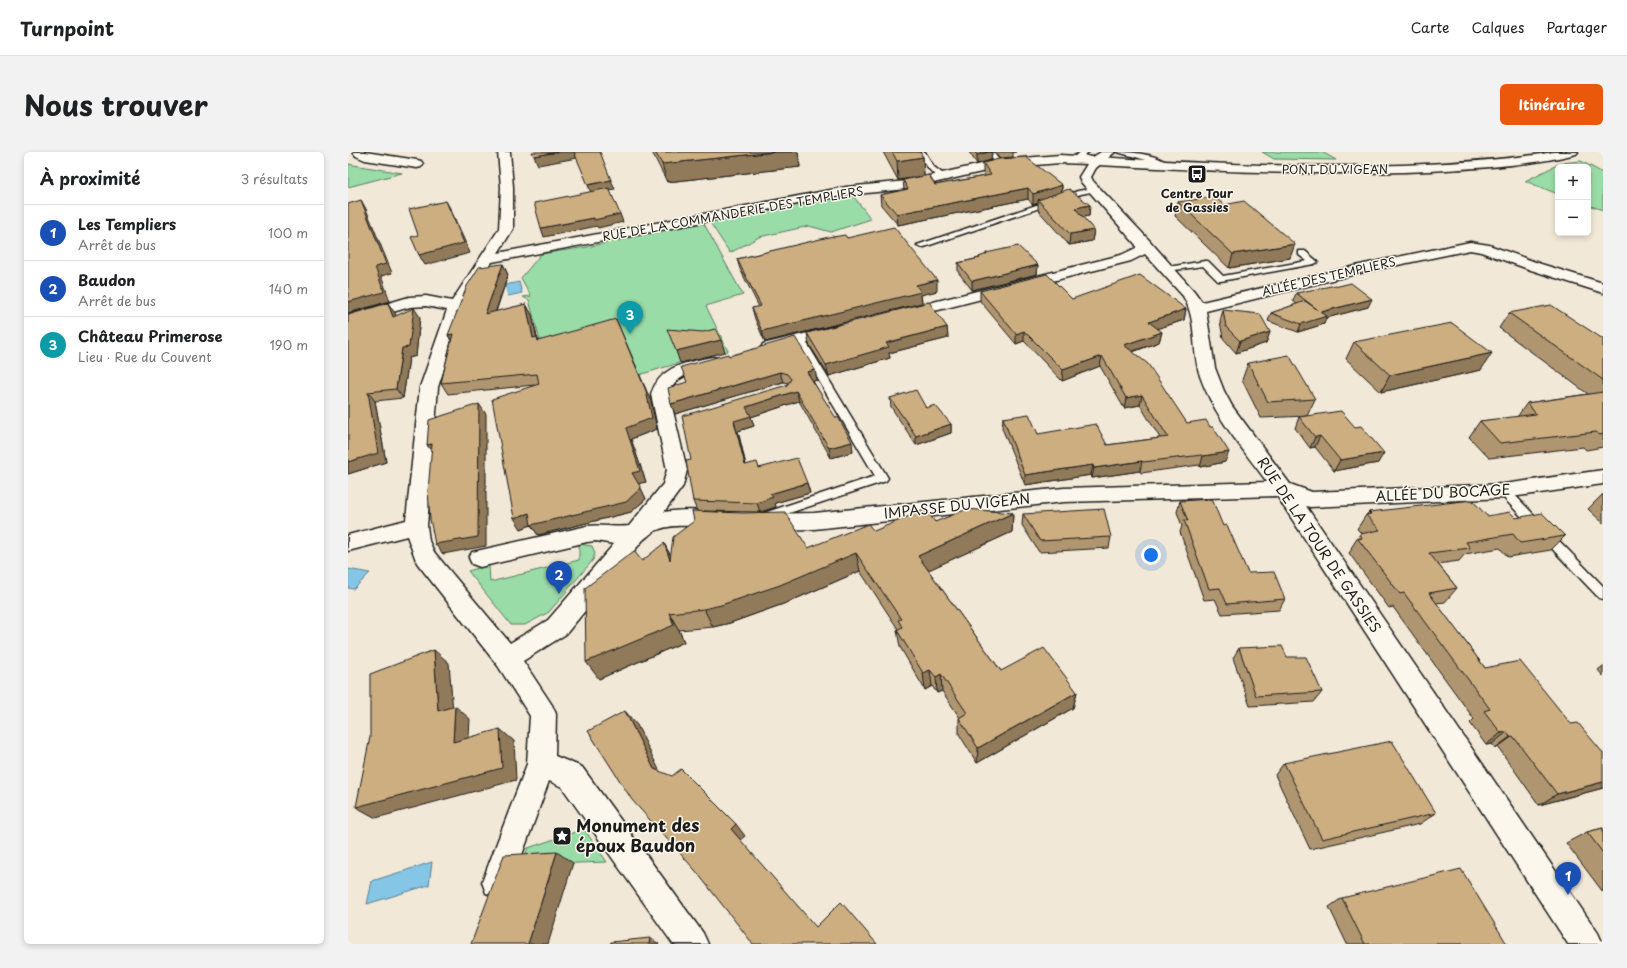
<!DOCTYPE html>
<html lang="fr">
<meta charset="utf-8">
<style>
:root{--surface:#fff;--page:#f2f2f2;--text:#202124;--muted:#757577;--line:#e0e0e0;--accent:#ea580c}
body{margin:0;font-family:"Playpen Sans",sans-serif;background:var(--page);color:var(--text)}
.controls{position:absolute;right:12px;top:12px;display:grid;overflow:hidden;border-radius:6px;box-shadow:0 2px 6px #0003}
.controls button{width:36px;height:36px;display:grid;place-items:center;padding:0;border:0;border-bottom:1px solid var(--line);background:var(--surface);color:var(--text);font:20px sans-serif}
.you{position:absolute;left:803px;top:403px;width:14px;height:14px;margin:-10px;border:3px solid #fff;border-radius:50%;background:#1a73e8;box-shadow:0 0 0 6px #1a73e833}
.badge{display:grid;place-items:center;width:26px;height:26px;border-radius:50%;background:var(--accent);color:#fff;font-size:13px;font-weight:700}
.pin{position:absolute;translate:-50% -33px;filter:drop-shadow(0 1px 2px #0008)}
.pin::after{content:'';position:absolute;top:21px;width:14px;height:12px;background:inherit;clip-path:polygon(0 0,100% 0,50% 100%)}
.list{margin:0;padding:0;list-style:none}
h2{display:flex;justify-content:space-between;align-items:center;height:52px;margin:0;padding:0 16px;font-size:17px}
h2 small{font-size:13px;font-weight:400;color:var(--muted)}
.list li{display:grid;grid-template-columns:26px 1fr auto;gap:12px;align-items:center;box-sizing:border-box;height:56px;padding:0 16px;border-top:1px solid var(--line)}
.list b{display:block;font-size:15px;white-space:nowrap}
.list p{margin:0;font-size:13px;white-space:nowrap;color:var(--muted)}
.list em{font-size:13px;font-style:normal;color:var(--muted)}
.map{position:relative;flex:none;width:1255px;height:792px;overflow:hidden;border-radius:6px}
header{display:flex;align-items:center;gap:24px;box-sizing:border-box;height:56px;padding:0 20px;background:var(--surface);border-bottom:1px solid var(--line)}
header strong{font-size:19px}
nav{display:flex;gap:22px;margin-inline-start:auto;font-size:14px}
.intro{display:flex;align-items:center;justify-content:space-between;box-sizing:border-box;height:96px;padding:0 24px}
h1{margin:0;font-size:28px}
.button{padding:10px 18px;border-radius:6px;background:var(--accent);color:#fff;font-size:14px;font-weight:700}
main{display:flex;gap:24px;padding:0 24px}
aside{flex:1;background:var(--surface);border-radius:6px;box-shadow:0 2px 6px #0003}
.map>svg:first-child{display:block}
.green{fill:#99dca7;stroke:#5a7c62}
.water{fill:#85c5e5;stroke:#5b8195}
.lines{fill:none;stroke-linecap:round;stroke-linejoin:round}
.lane-casing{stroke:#1c1c1c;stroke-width:3}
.street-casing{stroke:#1c1c1c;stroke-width:3}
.secondary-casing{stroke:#1c1c1c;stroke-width:3}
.lane{fill:#fbf7ec;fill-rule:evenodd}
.street{fill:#fbf7ec;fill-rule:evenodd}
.secondary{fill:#fbf7ec;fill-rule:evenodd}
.wall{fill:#b0966f;stroke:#1c1c1c}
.shaded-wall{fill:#907a5a;stroke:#1c1c1c}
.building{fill:#cdae81;stroke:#1c1c1c}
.labels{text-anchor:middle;stroke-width:3;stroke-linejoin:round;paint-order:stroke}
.far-street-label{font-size:12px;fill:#1c1c1c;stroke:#fbf7ec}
.far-poi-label{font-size:12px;font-weight:bold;fill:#1c1c1c;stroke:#fbf7ec}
.street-label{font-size:14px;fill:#1c1c1c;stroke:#fbf7ec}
.near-poi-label{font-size:17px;font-weight:bold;fill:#1c1c1c;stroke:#fbf7ec;text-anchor:start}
</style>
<header>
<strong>Turnpoint</strong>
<nav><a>Carte</a><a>Calques</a><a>Partager</a></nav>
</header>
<div class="intro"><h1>Nous trouver</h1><a class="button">Itinéraire</a></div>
<main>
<aside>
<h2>À proximité<small>3 résultats</small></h2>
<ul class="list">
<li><span class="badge" style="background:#1a4fb4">1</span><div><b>Les Templiers</b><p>Arrêt de bus</p></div><em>100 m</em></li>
<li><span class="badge" style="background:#1a4fb4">2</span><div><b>Baudon</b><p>Arrêt de bus</p></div><em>140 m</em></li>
<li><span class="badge" style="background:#0f9aa8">3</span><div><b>Château Primerose</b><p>Lieu · Rue du Couvent</p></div><em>190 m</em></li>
</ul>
</aside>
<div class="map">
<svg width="1255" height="792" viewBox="0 0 1255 792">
<rect width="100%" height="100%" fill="#f2e8d7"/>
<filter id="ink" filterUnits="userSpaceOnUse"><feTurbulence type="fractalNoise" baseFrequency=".025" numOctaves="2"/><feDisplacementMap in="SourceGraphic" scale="8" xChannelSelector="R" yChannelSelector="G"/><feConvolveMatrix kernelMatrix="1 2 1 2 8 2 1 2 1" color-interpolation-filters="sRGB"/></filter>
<g filter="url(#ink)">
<!-- green -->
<g class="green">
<path d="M914,0H974L988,8L926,7Z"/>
<path d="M1233,9L1255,21V58L1240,53V15H1210V42L1177,29L1213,11Z"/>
<path d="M0,12L54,21L0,35Z"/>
<path d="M503,41L523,67L483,80L461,74L411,85L382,101L361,69L413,61Z"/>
<path d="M355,70L395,143L358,154L380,199L351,205L291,223L204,233L181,148L175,145L183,144L173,126L193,102L239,95Z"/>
<path d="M231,392L244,394L247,401L245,408L201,460L177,473H163L120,419L141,413L142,430L231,408Z"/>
<path d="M236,677L259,710L173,713L180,696Z"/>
</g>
<!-- water -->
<g class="water">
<path d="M171,130L174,141L160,144L157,133Z"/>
<path d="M0,417L22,421L6,437L0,436Z"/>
<path d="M84,710L81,733L19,752L24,729Z"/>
</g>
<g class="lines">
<defs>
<g id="lane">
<path d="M571,0H577L586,15L598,24V26C585,28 576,10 571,0Z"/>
<path d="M639,0H645L654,12L653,13H649Z"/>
<path d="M733,0H741L736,3L750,8L747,10L728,5V3Z"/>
<path d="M769,0C785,0 809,2 822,13L819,15L802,9Z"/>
<path d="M746,36L748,37V39L733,42L576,95H573L569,93L730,39Z"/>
<path d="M951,99H957L970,110L966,112L873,129H870L855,114L820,119L816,117L820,115L857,109H860L875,124L959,109L951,103Z"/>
<path d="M452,185L457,188L540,326L538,329L414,370L410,369L408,366L410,363L527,324L447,188Z"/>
<path d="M1156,335L1160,336L1255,434V447L1251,446L1152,342L1150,339L1152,336Z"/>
</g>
<g id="street">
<path d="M5,0H17L69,8L73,9L75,12L73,15L69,16L17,8L8,4Z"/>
<path d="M150,0H162L165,35V77L150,101L498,35L559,29L651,8L712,3L745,5L753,0H767L748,16L743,25L745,29L801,88L846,139L854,150L1016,112L1122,90L1141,93L1193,112L1255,131V141L1183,118L1133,100L1122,98L1016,120L858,159L867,216L876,239L884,254L942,332L964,340L1156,332L1255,318V332L1156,346L962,355L958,354L1250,781L1255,792H1220L929,344L716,350L466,377L413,378L405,376L402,370L405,364L413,362L466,361L716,336L919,330C895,297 866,264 852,224C843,198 850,169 835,144L797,102L783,109L555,167L549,165L547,162L549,159L773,103L788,96V93L733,30L731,25L739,12L712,11L651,16L559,37L498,43L144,110L116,155L90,235L79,374L81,389L86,400L162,491L200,468L266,392L248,389L239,390L132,415L124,412L121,406L124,400L239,374C253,372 267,376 281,374L315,332L319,318L303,242C313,213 338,211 364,205L370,206L373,210L370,214C351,218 328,221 321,242L339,318L335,334L316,360C335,357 365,358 384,363L387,369L384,375L376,377C355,376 327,369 307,379C303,381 299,385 295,388L218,482L175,509L204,553L208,562L207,604L234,615L355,781L360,792H325L214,635L201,629L160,741L149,745L138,741L134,730L179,612L182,564L150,514L69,411L59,384L0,399V383L58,368L72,235L99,158L78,154L62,155L0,173V163L61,145L78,144L104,149L151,77L153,35Z"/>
<path d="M488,174L494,176L496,179L494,182L421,201L415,200L413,196L415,192Z"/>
</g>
<path id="secondary" d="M1206,0H1230L1228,2C1180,14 1130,16 1081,19C970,24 860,19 750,13L746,12L744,9L746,6L750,5C859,12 968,17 1077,12C1120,10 1163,7 1206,0Z"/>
</defs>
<!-- lane casing -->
<use href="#lane" class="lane-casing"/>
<!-- street casing -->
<use href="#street" class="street-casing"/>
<!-- secondary casing -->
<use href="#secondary" class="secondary-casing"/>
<!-- lane -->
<use href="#lane" class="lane"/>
<!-- street -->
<use href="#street" class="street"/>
<!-- secondary -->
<use href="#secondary" class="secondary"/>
</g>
<!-- wall -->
<g class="wall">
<path d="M304,0H450L452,15L319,30Z"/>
<path d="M535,0H572L575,5L576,24L550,28Z"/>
<path d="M621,0H644L643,8L629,12Z"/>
<path d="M647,0H668H665V5L652,6Z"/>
<path d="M635,11L714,33V40L742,53L741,64L734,65L746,78L744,89L721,93L690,58V51L685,53L680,47L550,73L533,53L532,43L556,38L555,28L587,33L637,24L635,21Z"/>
<path d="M830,50L876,53L942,106L881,116L827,64Z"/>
<path d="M485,85L499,86L589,139L573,143L574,151L417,190L407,167L404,156L411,155L392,117L389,107Z"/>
<path d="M638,101L690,113L689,122L624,138L610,120V111L631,106V105L638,103Z"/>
<path d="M155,112L160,123L148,160L178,152L184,163L189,185L191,189L303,249L309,277L283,287L298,330L290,331L298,347L283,360L190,383L183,373L173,377L186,233L100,242L93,231L103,189L100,183Z"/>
<path d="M632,139L838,157L836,168L809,177L814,180L811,190L785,200L839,271L877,310L852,315L851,313L793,321L792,319L744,326L743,323L677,333L654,276L655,266L690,282L759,293L812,286L792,253L776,256L752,214L714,229L676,189L668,192L632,149Z"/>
<path d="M948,141L1020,155L978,166L976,172L950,180L920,169L923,161L949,152L945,149Z"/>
<path d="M875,158L922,180L918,191L888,201L875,186L872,169Z"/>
<path d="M47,161L48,164L72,165L68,204L61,206L55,246L27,249L38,310L0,322V163Z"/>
<path d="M1161,161L1255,187V295L1238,298L1235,295L1141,306L1121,285L1132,269L1169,265L1179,251L1240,242L1151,176Z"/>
<path d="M599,175L600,186L541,201L542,206L481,224L461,192L459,181Z"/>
<path d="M1006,190L1133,218L1033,240L998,207Z"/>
<path d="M381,204L469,228L465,229L505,300L483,306L451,249L403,265L406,274L390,279L398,313L411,316L459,331L462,341L427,351L428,355L412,360L356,359L460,396L526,379L587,370L665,361L664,380L580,418L653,519L729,540L725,556L629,611L611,582V566H612L594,539L589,541L584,534L577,538L552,495L549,478L550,477L512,419L438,451L382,471L365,475L331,478L336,490L251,527L294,409L323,404L346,369L349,359L345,349L343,308L440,231L435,230L327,262L339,230Z"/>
<path d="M900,211L967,247L959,264L913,266L894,228Z"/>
<path d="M542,246L578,256L603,272V281L568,293L543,255Z"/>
<path d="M951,265L1030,311L986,319L967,295L962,296L947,276Z"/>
<path d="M1255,342V371L1240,357Z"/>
<path d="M832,349L875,374L900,421L937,447L931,458L874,462L867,447L856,448L832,380L834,374L829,360Z"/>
<path d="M1021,360L1168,366L1217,384L1203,398L1160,405L1152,396L1117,402L1111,409L1090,412L1109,436L1097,450L1088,451L1137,516L1255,636L1191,653L1150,595L1147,596L1144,592L1138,593L1122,571L1126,567L1045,455L1041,456L1001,401L1004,397L1003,396L1012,382H1014L1009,377L1018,363Z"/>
<path d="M675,362L763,385L761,396L691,400L674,373Z"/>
<path d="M891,496L939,505L974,540L966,550L902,554L885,506Z"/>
<path d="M1255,514V524L1250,518Z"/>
<path d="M936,611L1088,661L1072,672L962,697L927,623Z"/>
<path d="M1255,676V740L1218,691L1239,680Z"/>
<path d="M994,746L1159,792H999L981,755Z"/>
</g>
<!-- shaded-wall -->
<g class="shaded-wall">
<path d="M210,0H226L229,6L190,13L186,4Z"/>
<path d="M426,0H450L452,15L319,30L314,12Z"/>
<path d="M640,0H644L643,8L629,12V3Z"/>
<path d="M575,5L576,24L550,28L549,9Z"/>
<path d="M263,28L267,37L243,41L240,33Z"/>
<path d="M714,33L713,43L690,48V51L685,53V42Z"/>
<path d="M680,36V47L550,73L549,62Z"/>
<path d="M13,48L18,57L44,121L33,124L42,149L0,161V150L27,115Z"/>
<path d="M98,49L103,58L122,101L77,113L71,103Z"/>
<path d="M742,53L741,64L726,67L727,56Z"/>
<path d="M272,62L275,70L250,76L249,74L196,85L193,76L246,66Z"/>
<path d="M746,78L744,89L721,93L722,82Z"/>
<path d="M947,92L942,106L881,116L885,102Z"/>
<path d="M155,112L160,123L143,173L137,162Z"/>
<path d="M690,113L689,122L624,138V129Z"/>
<path d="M589,128V139L573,143L574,151L417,190L414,179L568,133Z"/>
<path d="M1024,147L1020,155L978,166L976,172L950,180L953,172L973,160Z"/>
<path d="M40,151L47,161L52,174L45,165Z"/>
<path d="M178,152L184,163L191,197L185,186Z"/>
<path d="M66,156L72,165L68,204L61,206L55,246L48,237L54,196Z"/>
<path d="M838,157L836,168L799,180L801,170Z"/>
<path d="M268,167L303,249L309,277L283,287L298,330L289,332L284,321L278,276Z"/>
<path d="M599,175L600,186L541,201L542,206L481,224L478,213L538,191Z"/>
<path d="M676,179V189L668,192V182Z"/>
<path d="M814,180L811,190L774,203L776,193Z"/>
<path d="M922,180L918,191L888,201L892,189Z"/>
<path d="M105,182L107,194L100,183Z"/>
<path d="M373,188L377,200L332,211L328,199Z"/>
<path d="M1144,201L1133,218L1033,240L1042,223Z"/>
<path d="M754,204L752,214L714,229L715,218Z"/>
<path d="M467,218L469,228L462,230L459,220Z"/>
<path d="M432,220L435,230L327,262L323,252Z"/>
<path d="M448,239L451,249L403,265L406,274L390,279L400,323L397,313L386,269L398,255Z"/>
<path d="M20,240L27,249L38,310L0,322V310Z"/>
<path d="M794,243L792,253L776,256L778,246Z"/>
<path d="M131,252L138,262V394L95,402L87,392Z"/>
<path d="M603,272V281L568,293V284Z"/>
<path d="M972,284L967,295L962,296L967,285Z"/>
<path d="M504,290L505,300L483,306L481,296Z"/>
<path d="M84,292L86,303L79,293Z"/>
<path d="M881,300L877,310L852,315L855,304Z"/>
<path d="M1036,301L1030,311L986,319L992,308Z"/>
<path d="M794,309L792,319L744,326L746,316Z"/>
<path d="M745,313L743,323L677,333V323Z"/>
<path d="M459,331L462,341L427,351L428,355L412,360L409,351L422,342Z"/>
<path d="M293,336L298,347L283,360L190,383L183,373L173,377L166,366L181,361Z"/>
<path d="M665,361L664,380L572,422L570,404Z"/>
<path d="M316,391L326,410L322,408Z"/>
<path d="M508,401L512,419L438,451L382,471L365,475L356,457Z"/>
<path d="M321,461L331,478L336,490L251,527L238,510Z"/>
<path d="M86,498L101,511L106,572L90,559Z"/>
<path d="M582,518L584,534L577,538L575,521Z"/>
<path d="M593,522L594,539L589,541L588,525Z"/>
<path d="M729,540L725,556L629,611L630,596Z"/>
<path d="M107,554L122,567L120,602L105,590Z"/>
<path d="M277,559L289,573L317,630L306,617Z"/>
<path d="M152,577L166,589L168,628L28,666L8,655Z"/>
<path d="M1159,580L1144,592L1138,593L1153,581Z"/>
<path d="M1165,584L1150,595L1147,596L1162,585Z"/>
<path d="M1255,630V636L1191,653L1209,642Z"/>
<path d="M388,672L397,684L392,688L383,677Z"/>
<path d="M209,700L225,711L200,792H180Z"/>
<path d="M302,786L311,792H301Z"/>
</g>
<!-- building -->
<g class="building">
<path d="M184,0H210L186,4Z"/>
<path d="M226,0H252L263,28L240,33Z"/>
<path d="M307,0H426L314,12Z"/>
<path d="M544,0H572L575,5L549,9Z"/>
<path d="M627,0H640L629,3Z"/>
<path d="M678,5L714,33L685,42L680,36L549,62L532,43L560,37L555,28L581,23L587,33L643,23L635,11L651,7Z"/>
<path d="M261,36L272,62L246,68V66L193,76L186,51Z"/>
<path d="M721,37L742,53L727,56L746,78L722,82L690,48Z"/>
<path d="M867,45L876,53L896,49L947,92L885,102L830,50Z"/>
<path d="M13,48L38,112L27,115L36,140L0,150V52Z"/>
<path d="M98,49L116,91L71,103L63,85L70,83L61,57Z"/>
<path d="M546,75L589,128L568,133L573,140L414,179L404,156L413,154L389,107L485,84V85L497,83L499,86Z"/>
<path d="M670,94L690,113L624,129L610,111L632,106L631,105L639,102L638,101Z"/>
<path d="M155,112L137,162L178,152L185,186L189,185L190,189L268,167L298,239L304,266L278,276L292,319L284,321L293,336L278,350L183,373L181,361L166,366L144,247L191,232L189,222L93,231L105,182L100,183L119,134L131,115Z"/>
<path d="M699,122L724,147L792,123L838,157L801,170L814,180L776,193L800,212L839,271L858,268L862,275H865L881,300L855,304L854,303L795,310L794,309L746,316L745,313L677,323L655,266L681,262L690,282L748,272L759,293L820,285L794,243L778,246L754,204L715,218L676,179L668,182L632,139Z"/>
<path d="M1003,131L1024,147L973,160L979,164L953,172L923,161L957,149L970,158L948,141L988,133L991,134Z"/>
<path d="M581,150L599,175L538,191L541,195L478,213L459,181Z"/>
<path d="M40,151L45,165L66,156L61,195L54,196L48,237L20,240L30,301L0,310V163Z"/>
<path d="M1203,153L1255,187V228L1161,161Z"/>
<path d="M875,158L912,162L922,180L892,189L878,175Z"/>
<path d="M1104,171L1144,201L1042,223L1006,190Z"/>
<path d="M319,177L355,180L367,177L373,188L328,199Z"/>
<path d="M447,185L467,218L459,220L488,266L490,265L504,290L481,296L448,239L398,255L403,264L386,269L397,313L409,310L411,316L449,306L459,331L422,342L425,345L409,351L345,349L338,309L343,308L334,264L439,233L443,227L439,222L432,220L323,252L320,236L339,230L333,215L380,202L381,204Z"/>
<path d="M941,203L967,247L920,250L900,211Z"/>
<path d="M568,238L578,256L587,253L603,272L568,284L542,246Z"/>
<path d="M1255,240V282L1252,283L1248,280L1152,291L1132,269L1188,262L1179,251Z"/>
<path d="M131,252L130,385L87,392L82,367L80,339L84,292L79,293L81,268Z"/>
<path d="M993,259L1007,275L1013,274L1036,301L992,308L972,284L967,285L951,265Z"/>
<path d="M864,347L875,374L879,373L900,421L926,420L937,447L879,452L872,436L861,437L836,368L840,369L832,349Z"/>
<path d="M1124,348L1139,364L1162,360L1168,366L1194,361L1217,384L1172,391L1165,382L1118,390L1122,396L1081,401L1109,436L1081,441L1137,516L1172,509L1223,572L1230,571L1255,601V630L1209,642L1165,584L1162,585L1159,580L1153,581L1136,559L1142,557L1056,441L1052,442L1010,387L1014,386L1012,382L1032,378L1018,363L1023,362L1021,360Z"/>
<path d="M578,357L587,370L619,357L665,361L570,404L653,519L696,496L729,540L630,596L611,566L619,561L593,522L588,525L582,518L575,521L549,478L554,475L550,468L553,467L508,401L432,433L373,453L356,457L321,461L326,473L238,510L237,436L286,399L294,409L316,391L322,408L325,385L346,369L344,359L394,361L437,360L460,396L520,372L526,379Z"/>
<path d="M756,357L763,385L692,389L675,362Z"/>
<path d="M934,494L939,505H958L974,540L908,544L891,496Z"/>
<path d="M86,498L90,559L107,554L105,590L152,577L154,616L8,655L22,585V522Z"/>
<path d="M277,559L306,617L324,624L333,617L388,672L383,677L468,775L493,750L529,792H405L347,718L284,648L240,579Z"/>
<path d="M1044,589L1088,661L974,687L936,611Z"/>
<path d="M1255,676V701L1239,680Z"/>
<path d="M209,700L180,792H123L156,703Z"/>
<path d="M1113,717L1159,792H1017L994,746Z"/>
<path d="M302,786L301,792H262L263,790Z"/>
</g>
</g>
<!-- icons -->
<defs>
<symbol id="bus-square" viewBox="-11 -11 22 22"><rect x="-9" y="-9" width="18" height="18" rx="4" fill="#1c1c1c" stroke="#fbf7ec"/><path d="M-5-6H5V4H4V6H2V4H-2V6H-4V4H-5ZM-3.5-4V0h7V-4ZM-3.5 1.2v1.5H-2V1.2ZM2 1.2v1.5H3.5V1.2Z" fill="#fff"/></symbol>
<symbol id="sight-square" viewBox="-11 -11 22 22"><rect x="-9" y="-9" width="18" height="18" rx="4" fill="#1c1c1c" stroke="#fbf7ec"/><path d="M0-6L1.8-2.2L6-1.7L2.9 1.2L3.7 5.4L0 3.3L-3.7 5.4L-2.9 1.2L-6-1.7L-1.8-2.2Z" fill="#fff"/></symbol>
</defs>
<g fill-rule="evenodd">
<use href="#bus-square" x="838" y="11" width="22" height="22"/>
<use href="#sight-square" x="203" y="673" width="22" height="22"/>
</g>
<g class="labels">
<!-- far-street labels -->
<g class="far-street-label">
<text x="987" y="22">PONT DU VIGEAN</text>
<text transform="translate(385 62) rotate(-10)" y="4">RUE DE LA COMMANDERIE DES TEMPLIERS</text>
<text transform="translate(981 125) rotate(-13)" y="4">ALLÉE DES TEMPLIERS</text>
</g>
<!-- far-poi labels -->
<g class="far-poi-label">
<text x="849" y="46">Centre Tour<tspan x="849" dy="14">de Gassies</tspan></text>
</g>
<!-- street labels -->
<g class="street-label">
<text transform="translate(1095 341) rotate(-3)" y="5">ALLÉE DU BOCAGE</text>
<text transform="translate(609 354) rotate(-6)" y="5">IMPASSE DU VIGEAN</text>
<text transform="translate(971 393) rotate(56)" y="5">RUE DE LA TOUR DE GASSIES</text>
</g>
<!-- near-poi labels -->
<g class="near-poi-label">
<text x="228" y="680">Monument des<tspan x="228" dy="20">époux Baudon</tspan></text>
</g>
</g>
</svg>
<div class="controls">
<button>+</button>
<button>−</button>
</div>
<div class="you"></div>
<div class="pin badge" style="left:1220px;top:743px;background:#1a4fb4">1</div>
<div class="pin badge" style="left:211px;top:442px;background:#1a4fb4">2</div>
<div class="pin badge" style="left:282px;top:182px;background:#0f9aa8">3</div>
</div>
</main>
